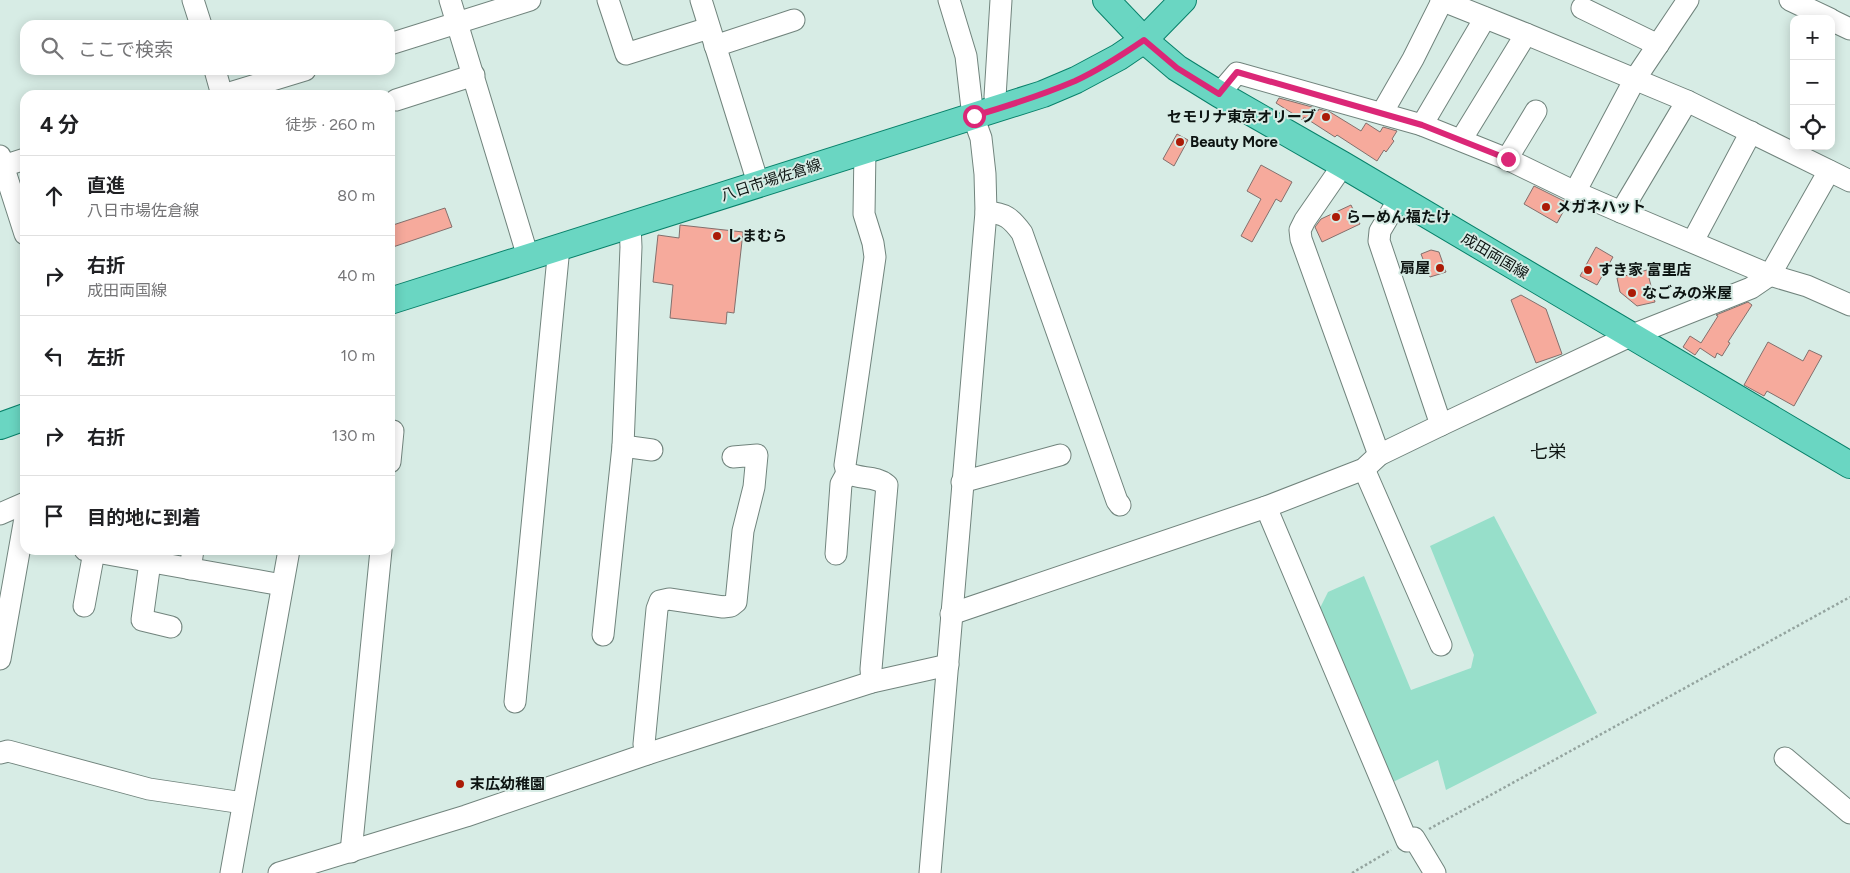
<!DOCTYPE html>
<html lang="ja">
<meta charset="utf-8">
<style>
:root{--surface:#fff;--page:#f2f2f2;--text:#202124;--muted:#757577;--line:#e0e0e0}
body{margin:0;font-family:Figtree,"Noto Sans JP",sans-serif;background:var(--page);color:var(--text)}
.controls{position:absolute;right:15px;top:15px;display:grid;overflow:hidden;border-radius:10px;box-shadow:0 2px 12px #0003}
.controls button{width:45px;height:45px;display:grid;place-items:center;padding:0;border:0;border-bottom:1px solid var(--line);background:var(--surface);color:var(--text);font:25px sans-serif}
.stop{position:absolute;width:15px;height:15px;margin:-11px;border:4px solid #db2777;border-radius:50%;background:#fff}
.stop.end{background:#db2777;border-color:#fff;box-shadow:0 1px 5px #0008}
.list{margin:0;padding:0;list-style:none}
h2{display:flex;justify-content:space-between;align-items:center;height:65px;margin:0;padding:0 20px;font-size:21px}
h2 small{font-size:16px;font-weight:400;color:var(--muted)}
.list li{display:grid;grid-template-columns:32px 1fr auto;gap:15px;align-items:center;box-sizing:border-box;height:80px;padding:0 20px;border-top:1px solid var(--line)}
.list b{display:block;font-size:19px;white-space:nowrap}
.list p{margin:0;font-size:16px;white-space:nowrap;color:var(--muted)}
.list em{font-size:16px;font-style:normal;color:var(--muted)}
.icon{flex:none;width:28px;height:28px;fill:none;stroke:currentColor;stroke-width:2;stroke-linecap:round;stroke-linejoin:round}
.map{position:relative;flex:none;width:1850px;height:873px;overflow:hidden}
.search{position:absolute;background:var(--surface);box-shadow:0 2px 12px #0003;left:20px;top:20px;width:375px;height:55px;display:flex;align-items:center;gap:12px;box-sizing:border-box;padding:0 18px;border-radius:15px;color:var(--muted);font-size:19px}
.panel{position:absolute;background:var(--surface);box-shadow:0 2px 12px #0003;left:20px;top:90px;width:375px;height:465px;border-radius:15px}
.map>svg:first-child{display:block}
.green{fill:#97dfca}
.building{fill:#f6aa9c;stroke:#83706d}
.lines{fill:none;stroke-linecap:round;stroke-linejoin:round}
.minor-casing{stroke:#71847d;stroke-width:23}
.major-casing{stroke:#08816a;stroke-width:28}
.path{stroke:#94a49f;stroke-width:2.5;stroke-dasharray:2.5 2.5;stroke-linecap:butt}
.minor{stroke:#fff;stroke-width:21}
.major{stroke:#6ad6c2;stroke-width:26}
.route{stroke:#db2777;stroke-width:6}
.poi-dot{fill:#ab1b07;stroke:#d7ece5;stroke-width:2}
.labels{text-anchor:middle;stroke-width:4;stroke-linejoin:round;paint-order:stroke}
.poi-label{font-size:15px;font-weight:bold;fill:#0d1412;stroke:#d7ece5;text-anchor:start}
.street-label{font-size:15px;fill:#0d1412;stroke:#d7ece5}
.quarter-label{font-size:18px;fill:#0d1412;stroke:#d7ece5}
</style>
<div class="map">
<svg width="1850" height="873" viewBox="0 0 1850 873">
<rect width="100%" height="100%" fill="#d7ece5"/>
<!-- green -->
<path class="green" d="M1494,516L1597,713L1446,790L1438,760L1389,784L1315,618L1328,592L1364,576L1411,690L1471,668L1474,655L1430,546Z"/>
<!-- building -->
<g class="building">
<path d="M1279,98L1312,107L1318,111L1319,109L1330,112L1361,131L1366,123L1380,132L1383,127L1397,131L1392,139L1394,141L1386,152L1384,150L1377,161L1337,135L1335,137L1304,117L1303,120L1276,103Z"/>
<path d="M1177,134L1188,140L1174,166L1163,159Z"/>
<path d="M1261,165L1292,182L1281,202L1276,199L1252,242L1241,236L1261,199L1247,191Z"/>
<path d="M1534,186L1568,203L1557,223L1524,204Z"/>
<path d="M1351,205L1360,224L1322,242L1315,227L1321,219Z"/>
<path d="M445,208L452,227L390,248V226Z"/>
<path d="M680,225L743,232L734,313L727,312L726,324L670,318L673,285L653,282L658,235L679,238Z"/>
<path d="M1596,247L1613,257L1597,285L1580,276Z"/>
<path d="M1431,250L1439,252L1446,272L1430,277L1421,254Z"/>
<path d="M1647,270L1655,302L1637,306L1620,292L1617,278Z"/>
<path d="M1521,295L1546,309L1562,354L1536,363L1511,300Z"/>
<path d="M1748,302L1752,305L1728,342L1730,343L1722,356L1717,353L1715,358L1700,348L1695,355L1683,347L1690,336L1701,343L1718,316L1716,315Z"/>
<path d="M1768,342L1803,361L1809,350L1822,356L1794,406L1767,391L1764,396L1744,385Z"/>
</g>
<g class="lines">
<defs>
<g id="minor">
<path d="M193,0L201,25"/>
<path d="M450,0L528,257"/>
<path d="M608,0L626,54L709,28"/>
<path d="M701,0L758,183"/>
<path d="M1441,0L1526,34L1687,101L1850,181"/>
<path d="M1790,0L1830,19"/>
<path d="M1582,8L1658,45"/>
<path d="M1831,20L1850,29"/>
<path d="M390,44L530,0"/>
<path d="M715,46L794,20"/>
<path d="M215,70L222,95"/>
<path d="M1219,94L1237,73L1422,125L1507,159L1575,192L1621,212L1770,275L1807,286L1850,305"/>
<path d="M223,95L305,70"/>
<path d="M995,97L1001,0"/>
<path d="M396,100L474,75"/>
<path d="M1382,113L1413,59L1442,1"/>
<path d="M1422,125L1485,18"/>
<path d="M1461,140L1526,34"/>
<path d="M865,149L864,214L873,243L875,257L845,465L847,473C862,480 875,475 887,485L871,669L872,682"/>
<path d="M0,156L25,234"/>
<path d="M1507,159L1536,111"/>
<path d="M1343,165L1305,220L1300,230L1301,239L1379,455"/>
<path d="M0,167L25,159"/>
<path d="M1575,192L1635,79L1688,0"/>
<path d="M1399,199L1380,231L1379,241L1441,425"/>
<path d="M986,212C1005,213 1011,218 1022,233L1117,501L1120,505"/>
<path d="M1621,212L1687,101"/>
<path d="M1693,241L1751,132"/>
<path d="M623,446L652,450"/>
<path d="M390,462L393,431"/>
<path d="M1364,469L1441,645"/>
<path d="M962,482L1060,455"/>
<path d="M1266,507L1407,841"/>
<path d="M0,514L25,503"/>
<path d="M85,550L282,585"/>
<path d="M836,554L841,484L847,473"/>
<path d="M150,562L142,620L171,627"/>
<path d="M190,569L193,550"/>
<path d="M84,606L94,552"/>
<path d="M951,614L1266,507L1364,469L1379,455L1441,425L1630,336L1751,288L1770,275L1829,171"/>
<path d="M603,635L623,446L631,247L630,225"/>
<path d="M0,659L25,518"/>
<path d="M515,702L559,247"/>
<path d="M0,753L8,751L149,789L243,803"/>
<path d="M647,754L644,744L657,609L660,601L669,599L723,607L731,606L736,602L743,531L754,487L757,455L733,457"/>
<path d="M1785,758L1850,813"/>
<path d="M1414,838L1435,873"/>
<path d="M351,852L381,550"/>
<path d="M231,873L289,550"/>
<path d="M279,873L466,816L647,754L872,682L948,665"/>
<path d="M930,873L986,212L985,174L981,138L973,116L971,100L966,56L949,0"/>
</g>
<g id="major">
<path d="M1106,0L1144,40L1157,51L1177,68L1219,94L1343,165L1850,465"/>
<path d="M390,301L1043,94L1076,80L1119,57L1144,40L1183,0"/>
<path d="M0,426L25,417"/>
</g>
</defs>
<!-- minor casing -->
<use href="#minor" class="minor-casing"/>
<!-- major casing -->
<use href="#major" class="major-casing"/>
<!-- path -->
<g class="path">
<path d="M1429,829L1850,597"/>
<path d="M1352,873L1391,850"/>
</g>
<!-- minor -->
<use href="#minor" class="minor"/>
<!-- major -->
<use href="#major" class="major"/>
</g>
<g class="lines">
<!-- route -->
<path class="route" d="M974,116C1008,106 1042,95 1075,81C1099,70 1122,55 1144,40L1177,68L1219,94L1237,72L1422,125L1508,159"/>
</g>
<!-- markers -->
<g class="poi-dot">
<circle cx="1326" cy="117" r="5"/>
<circle cx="1180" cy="142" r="5"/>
<circle cx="1546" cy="207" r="5"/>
<circle cx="1336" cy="217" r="5"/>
<circle cx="717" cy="236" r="5"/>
<circle cx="1440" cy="268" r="5"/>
<circle cx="1588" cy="270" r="5"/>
<circle cx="1632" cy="293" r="5"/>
<circle cx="460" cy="784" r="5"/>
</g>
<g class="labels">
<!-- poi labels -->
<g class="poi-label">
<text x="1316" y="122" text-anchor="end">セモリナ東京オリーブ</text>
<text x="1190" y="147">Beauty More</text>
<text x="1556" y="212">メガネハット</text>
<text x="1346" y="222">らーめん福たけ</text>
<text x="727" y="241">しまむら</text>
<text x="1430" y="273" text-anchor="end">扇屋</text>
<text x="1598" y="275">すき家 富里店</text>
<text x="1642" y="298">なごみの米屋</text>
<text x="470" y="789">末広幼稚園</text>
</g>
<!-- street labels -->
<g class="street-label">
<text transform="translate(771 180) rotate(-18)" y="5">八日市場佐倉線</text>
<text transform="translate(1495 256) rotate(31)" y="5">成田両国線</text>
</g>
<!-- quarter labels -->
<g class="quarter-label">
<text x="1548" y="458">七栄</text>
</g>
</g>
</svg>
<div class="controls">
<button>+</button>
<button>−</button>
<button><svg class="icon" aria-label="locate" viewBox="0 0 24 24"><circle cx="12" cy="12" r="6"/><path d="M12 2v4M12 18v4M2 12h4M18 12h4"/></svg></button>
</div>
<div class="stop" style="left:974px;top:116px"></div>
<div class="stop end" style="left:1508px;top:159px"></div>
<div class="search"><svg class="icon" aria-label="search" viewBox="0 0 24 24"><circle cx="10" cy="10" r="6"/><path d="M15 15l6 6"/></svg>ここで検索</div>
<section class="panel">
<h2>4 分<small>徒歩 · 260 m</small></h2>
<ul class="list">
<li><svg class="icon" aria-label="ahead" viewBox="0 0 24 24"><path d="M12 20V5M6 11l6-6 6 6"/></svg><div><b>直進</b><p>八日市場佐倉線</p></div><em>80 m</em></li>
<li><svg class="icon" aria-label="right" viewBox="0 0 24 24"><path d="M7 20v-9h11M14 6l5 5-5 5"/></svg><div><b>右折</b><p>成田両国線</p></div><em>40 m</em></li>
<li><svg class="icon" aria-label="left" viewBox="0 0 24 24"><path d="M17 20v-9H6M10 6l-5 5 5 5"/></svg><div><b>左折</b></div><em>10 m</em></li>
<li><svg class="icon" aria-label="right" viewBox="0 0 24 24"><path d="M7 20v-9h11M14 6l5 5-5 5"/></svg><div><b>右折</b></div><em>130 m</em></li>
<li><svg class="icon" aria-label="arrive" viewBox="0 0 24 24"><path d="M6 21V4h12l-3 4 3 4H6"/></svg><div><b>目的地に到着</b></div></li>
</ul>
</section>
</div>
